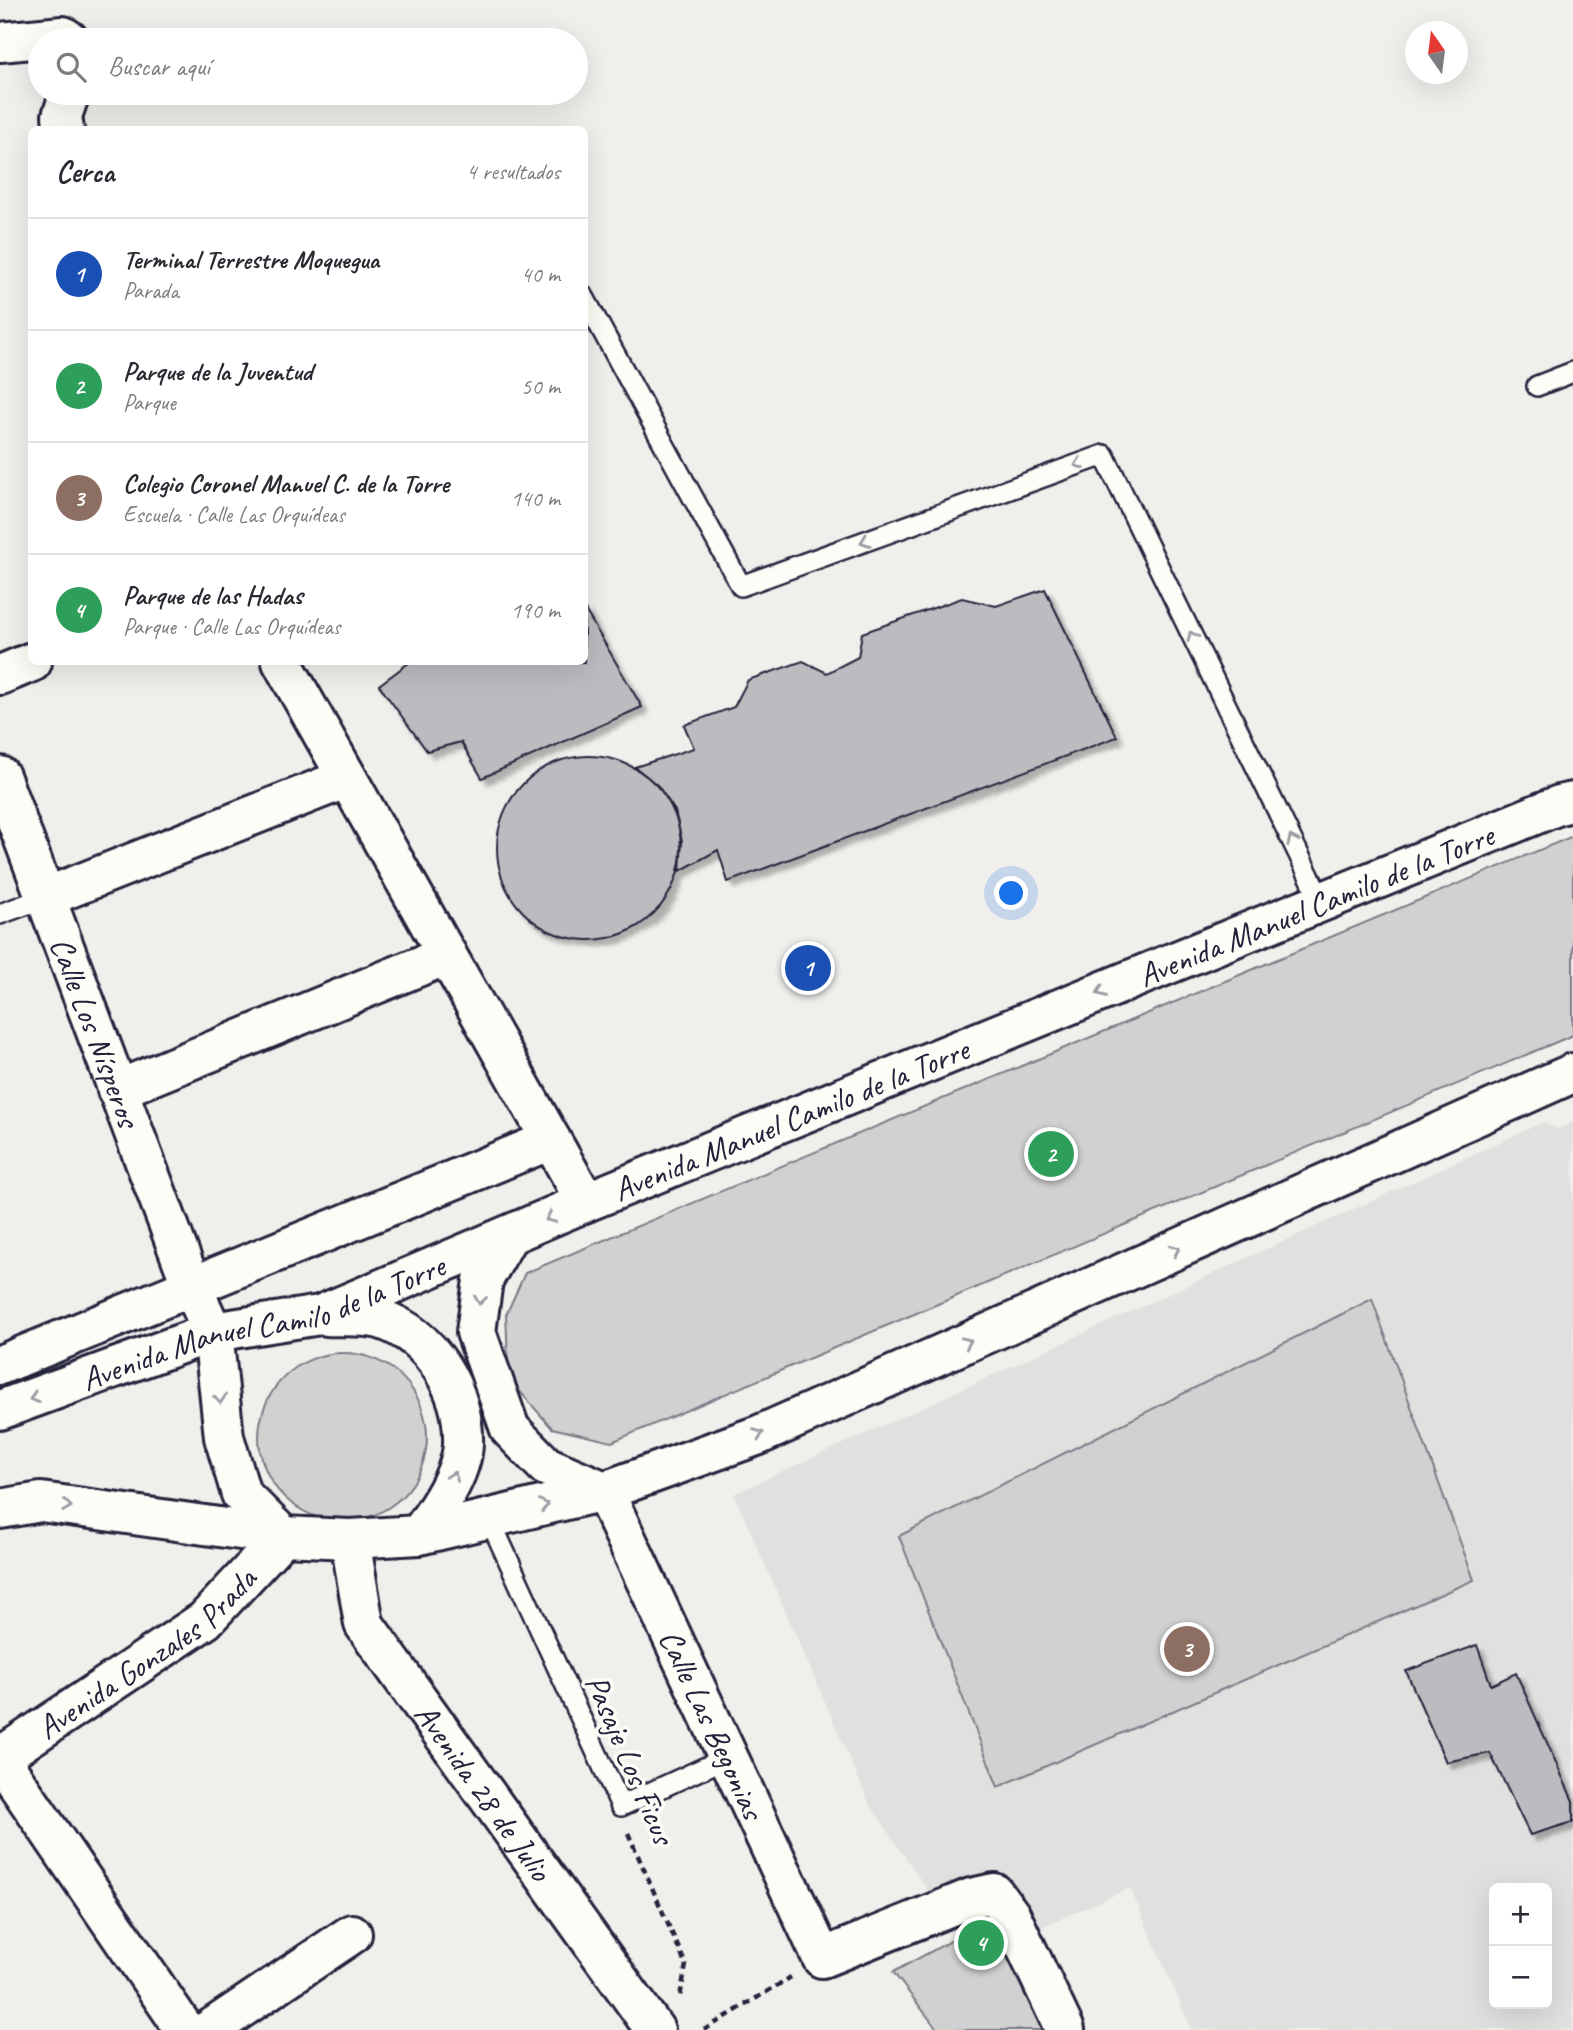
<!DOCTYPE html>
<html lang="es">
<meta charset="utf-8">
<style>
:root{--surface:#fff;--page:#f2f2f3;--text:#2b2b33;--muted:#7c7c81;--line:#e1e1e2;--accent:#111827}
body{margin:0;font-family:Caveat,sans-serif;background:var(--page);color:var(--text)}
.controls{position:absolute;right:21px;bottom:21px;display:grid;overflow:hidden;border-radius:10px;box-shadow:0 7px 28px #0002}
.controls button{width:63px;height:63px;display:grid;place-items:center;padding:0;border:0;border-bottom:2px solid var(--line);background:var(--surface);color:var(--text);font:35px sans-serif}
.compass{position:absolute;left:1405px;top:21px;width:63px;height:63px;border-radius:50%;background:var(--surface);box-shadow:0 7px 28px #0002;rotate:346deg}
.you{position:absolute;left:1012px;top:894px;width:24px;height:24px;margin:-18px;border:5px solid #fff;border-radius:50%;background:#1a73e8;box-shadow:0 0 0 10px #1a73e833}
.badge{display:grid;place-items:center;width:46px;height:46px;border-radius:50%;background:var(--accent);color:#fff;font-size:23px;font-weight:700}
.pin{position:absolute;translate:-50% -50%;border:4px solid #fff;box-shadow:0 2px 7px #0006}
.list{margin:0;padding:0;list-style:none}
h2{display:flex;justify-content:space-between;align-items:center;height:91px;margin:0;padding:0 28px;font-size:30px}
h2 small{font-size:23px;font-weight:400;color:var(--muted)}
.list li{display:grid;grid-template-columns:46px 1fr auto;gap:21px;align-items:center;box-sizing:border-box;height:112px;padding:0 28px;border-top:2px solid var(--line)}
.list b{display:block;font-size:26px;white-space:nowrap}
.list p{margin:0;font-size:23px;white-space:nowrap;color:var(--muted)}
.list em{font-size:23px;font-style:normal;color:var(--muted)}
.icon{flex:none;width:38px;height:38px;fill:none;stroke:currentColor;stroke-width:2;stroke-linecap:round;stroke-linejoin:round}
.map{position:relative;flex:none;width:1573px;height:2030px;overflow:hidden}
.search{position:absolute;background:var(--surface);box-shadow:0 7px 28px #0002;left:28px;top:28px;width:560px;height:77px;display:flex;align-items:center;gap:18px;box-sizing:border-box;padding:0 24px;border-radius:38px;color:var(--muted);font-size:26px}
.panel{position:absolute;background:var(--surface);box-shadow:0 7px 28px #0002;left:28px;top:126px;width:560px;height:539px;border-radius:10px}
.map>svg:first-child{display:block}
.built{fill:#e0e0df;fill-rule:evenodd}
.green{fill:#d2d1d1;stroke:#7a7a86;stroke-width:2}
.building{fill:#bcbcc0;stroke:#22223b;stroke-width:2;filter:url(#shadow)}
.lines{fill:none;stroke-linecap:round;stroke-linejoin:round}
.service-casing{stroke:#22223b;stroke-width:24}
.minor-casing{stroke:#22223b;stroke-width:44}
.tertiary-casing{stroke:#22223b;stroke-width:44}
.primary-casing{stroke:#22223b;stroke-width:44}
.path{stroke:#22223b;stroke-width:4.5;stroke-dasharray:7 5;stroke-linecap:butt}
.service{stroke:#fdfcf7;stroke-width:19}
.minor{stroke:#fdfcf7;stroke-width:38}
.tertiary{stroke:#fdfcf7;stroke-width:38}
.primary{stroke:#fdfcf7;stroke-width:38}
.oneway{stroke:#9a9aa2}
.labels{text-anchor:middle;stroke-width:7;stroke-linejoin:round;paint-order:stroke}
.street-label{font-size:33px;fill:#22223b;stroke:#fdfcf7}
</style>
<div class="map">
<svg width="1573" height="2030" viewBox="0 0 1573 2030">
<defs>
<filter id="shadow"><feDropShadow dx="6" dy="6" stdDeviation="2" flood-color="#0004"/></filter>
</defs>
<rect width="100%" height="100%" fill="#f0efec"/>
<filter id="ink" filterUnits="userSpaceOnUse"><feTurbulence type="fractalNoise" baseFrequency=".0143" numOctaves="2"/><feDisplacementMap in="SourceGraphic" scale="14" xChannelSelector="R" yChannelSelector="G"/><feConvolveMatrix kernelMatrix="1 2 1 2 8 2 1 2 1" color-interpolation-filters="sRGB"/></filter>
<g filter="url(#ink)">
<!-- built -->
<path class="built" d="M1543,1122L1557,1129L1573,1122V2030H1192L1130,1888L1024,1935L991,1878L938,1906L869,1803L734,1494ZM1494,1888H1547V2004H1494Z"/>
<!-- green -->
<g class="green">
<path d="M1573,836V1035L612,1442L552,1428L509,1379L506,1315L525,1273Z"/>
<path d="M1372,1299L1474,1580L998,1787L899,1536Z"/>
<circle cx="343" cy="1437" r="84"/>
<path d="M1000,1914L1061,2030H938L893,1972Z"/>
</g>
<!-- building -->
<g class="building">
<path d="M1045,589L1117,737L728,882L718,850L680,871L682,841L675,811L658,786L635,767L694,748L684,725L734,707L748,680L803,661L827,673L858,657L862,633L962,598L996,606Z"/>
<path d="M584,608L642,707L482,778L461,742L427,751L379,685L410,662H584Z"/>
<circle cx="589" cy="848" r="92"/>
<path d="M1477,1645L1491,1685L1516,1673L1573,1801V1822L1530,1835L1490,1753L1446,1762L1406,1671Z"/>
</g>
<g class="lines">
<defs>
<g id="service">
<path d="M584,297L741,586L1104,455L1322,902"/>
<path d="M1537,386L1573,372"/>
<path d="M0,914L44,898"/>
<path d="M489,1518L621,1806L728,1757"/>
</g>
<g id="minor">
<path d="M0,42L63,36L69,40"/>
<path d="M64,130L62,116L70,93"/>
<path d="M282,662L586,1202"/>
<path d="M0,675L32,662"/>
<path id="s1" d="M0,776L192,1287"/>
<path d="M44,898L347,778"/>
<path d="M117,1090L447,955"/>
<path d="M0,1365L551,1140"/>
<path id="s2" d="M604,1491L822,1958L971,1898L994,1893L1011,1916L1065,2030"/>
<path d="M209,2030L352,1934"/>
</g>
<g id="tertiary">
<path d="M192,1287L213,1332"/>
<path id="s3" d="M350,1539L364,1624L655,2030"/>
<path id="s4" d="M0,1757L205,1620L283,1536"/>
<path d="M0,1759L185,2030"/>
</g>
<g id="primary">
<path d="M507,1238L483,1280L476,1332L510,1429L546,1466L604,1491"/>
<path d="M327,1316C343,1317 364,1315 380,1319C432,1335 465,1392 463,1444C462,1474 436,1511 419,1535"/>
<path d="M213,1332L224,1437L241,1494L283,1536"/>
<path id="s5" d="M0,1410L213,1332L320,1315L586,1202L1559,805L1573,802"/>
<path d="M0,1509L41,1502L283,1536L350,1539L419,1535L604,1491L759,1435L1573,1073"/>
</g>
</defs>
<!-- service casing -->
<use href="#service" class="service-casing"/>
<!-- minor casing -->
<use href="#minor" class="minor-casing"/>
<!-- tertiary casing -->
<use href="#tertiary" class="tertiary-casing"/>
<!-- primary casing -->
<use href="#primary" class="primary-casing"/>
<!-- path -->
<g class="path">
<path d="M628,1833L686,1965L680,1997"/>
<path d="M704,2030L791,1977"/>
</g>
<!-- service -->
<use href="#service" class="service"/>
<!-- minor -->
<use href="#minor" class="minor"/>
<!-- tertiary -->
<use href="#tertiary" class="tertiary"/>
<!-- primary -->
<use href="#primary" class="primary"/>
</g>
<!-- one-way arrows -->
<defs><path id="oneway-chevron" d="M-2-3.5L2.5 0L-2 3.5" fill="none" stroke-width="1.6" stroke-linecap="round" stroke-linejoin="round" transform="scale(1.75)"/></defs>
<g class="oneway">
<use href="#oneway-chevron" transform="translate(1079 464) rotate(160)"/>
<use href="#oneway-chevron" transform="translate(865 541) rotate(160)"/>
<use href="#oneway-chevron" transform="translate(1192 636) rotate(-116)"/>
<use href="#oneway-chevron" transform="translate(1292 840) rotate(-116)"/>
<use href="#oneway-chevron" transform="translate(1101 992) rotate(158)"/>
<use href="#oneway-chevron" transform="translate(550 1218) rotate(156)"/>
<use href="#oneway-chevron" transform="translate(1175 1250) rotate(-24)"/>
<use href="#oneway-chevron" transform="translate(480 1300) rotate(98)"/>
<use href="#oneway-chevron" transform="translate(967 1342) rotate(-24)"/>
<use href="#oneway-chevron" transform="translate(34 1398) rotate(160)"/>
<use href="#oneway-chevron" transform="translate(220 1399) rotate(84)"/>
<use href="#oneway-chevron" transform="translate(759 1434) rotate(-22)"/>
<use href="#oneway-chevron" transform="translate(453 1476) rotate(-71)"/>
<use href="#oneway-chevron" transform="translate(544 1505) rotate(-13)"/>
<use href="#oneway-chevron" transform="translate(67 1506) rotate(8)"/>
</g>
</g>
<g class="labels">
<!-- street labels -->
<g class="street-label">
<text dy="12" stroke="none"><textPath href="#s5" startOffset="1412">Avenida Manuel Camilo de la Torre</textPath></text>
<text dy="12" stroke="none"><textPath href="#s1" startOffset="273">Calle Los Nísperos</textPath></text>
<text dy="12" stroke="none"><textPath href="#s5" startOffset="845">Avenida Manuel Camilo de la Torre</textPath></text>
<text dy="12" stroke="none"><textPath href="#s5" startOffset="278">Avenida Manuel Camilo de la Torre</textPath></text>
<text dy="12" stroke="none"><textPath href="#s4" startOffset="180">Avenida Gonzales Prada</textPath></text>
<text dy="12" stroke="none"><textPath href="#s2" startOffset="257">Calle Las Begonias</textPath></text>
<text transform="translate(631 1759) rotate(67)" y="12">Pasaje Los Ficus</text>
<text dy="12" stroke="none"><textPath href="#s3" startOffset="292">Avenida 28 de Julio</textPath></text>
</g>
</g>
</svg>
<div class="controls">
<button>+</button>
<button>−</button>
</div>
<svg class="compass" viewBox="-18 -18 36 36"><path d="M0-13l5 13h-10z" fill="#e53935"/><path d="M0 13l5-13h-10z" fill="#7c7c81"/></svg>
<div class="you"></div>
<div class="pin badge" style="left:808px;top:968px;background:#1a4fb4">1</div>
<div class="pin badge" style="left:1051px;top:1154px;background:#2e9e5b">2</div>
<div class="pin badge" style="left:1187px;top:1649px;background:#8d6e63">3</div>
<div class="pin badge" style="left:981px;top:1943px;background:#2e9e5b">4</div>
<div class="search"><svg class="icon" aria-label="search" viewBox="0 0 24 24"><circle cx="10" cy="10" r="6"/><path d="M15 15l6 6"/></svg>Buscar aquí</div>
<section class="panel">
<h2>Cerca<small>4 resultados</small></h2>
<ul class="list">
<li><span class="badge" style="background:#1a4fb4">1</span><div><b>Terminal Terrestre Moquegua</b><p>Parada</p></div><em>40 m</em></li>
<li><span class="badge" style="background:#2e9e5b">2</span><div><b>Parque de la Juventud</b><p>Parque</p></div><em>50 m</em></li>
<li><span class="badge" style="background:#8d6e63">3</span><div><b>Colegio Coronel Manuel C. de la Torre</b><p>Escuela · Calle Las Orquídeas</p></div><em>140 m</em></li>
<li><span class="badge" style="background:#2e9e5b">4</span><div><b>Parque de las Hadas</b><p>Parque · Calle Las Orquídeas</p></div><em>190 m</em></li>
</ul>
</section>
</div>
